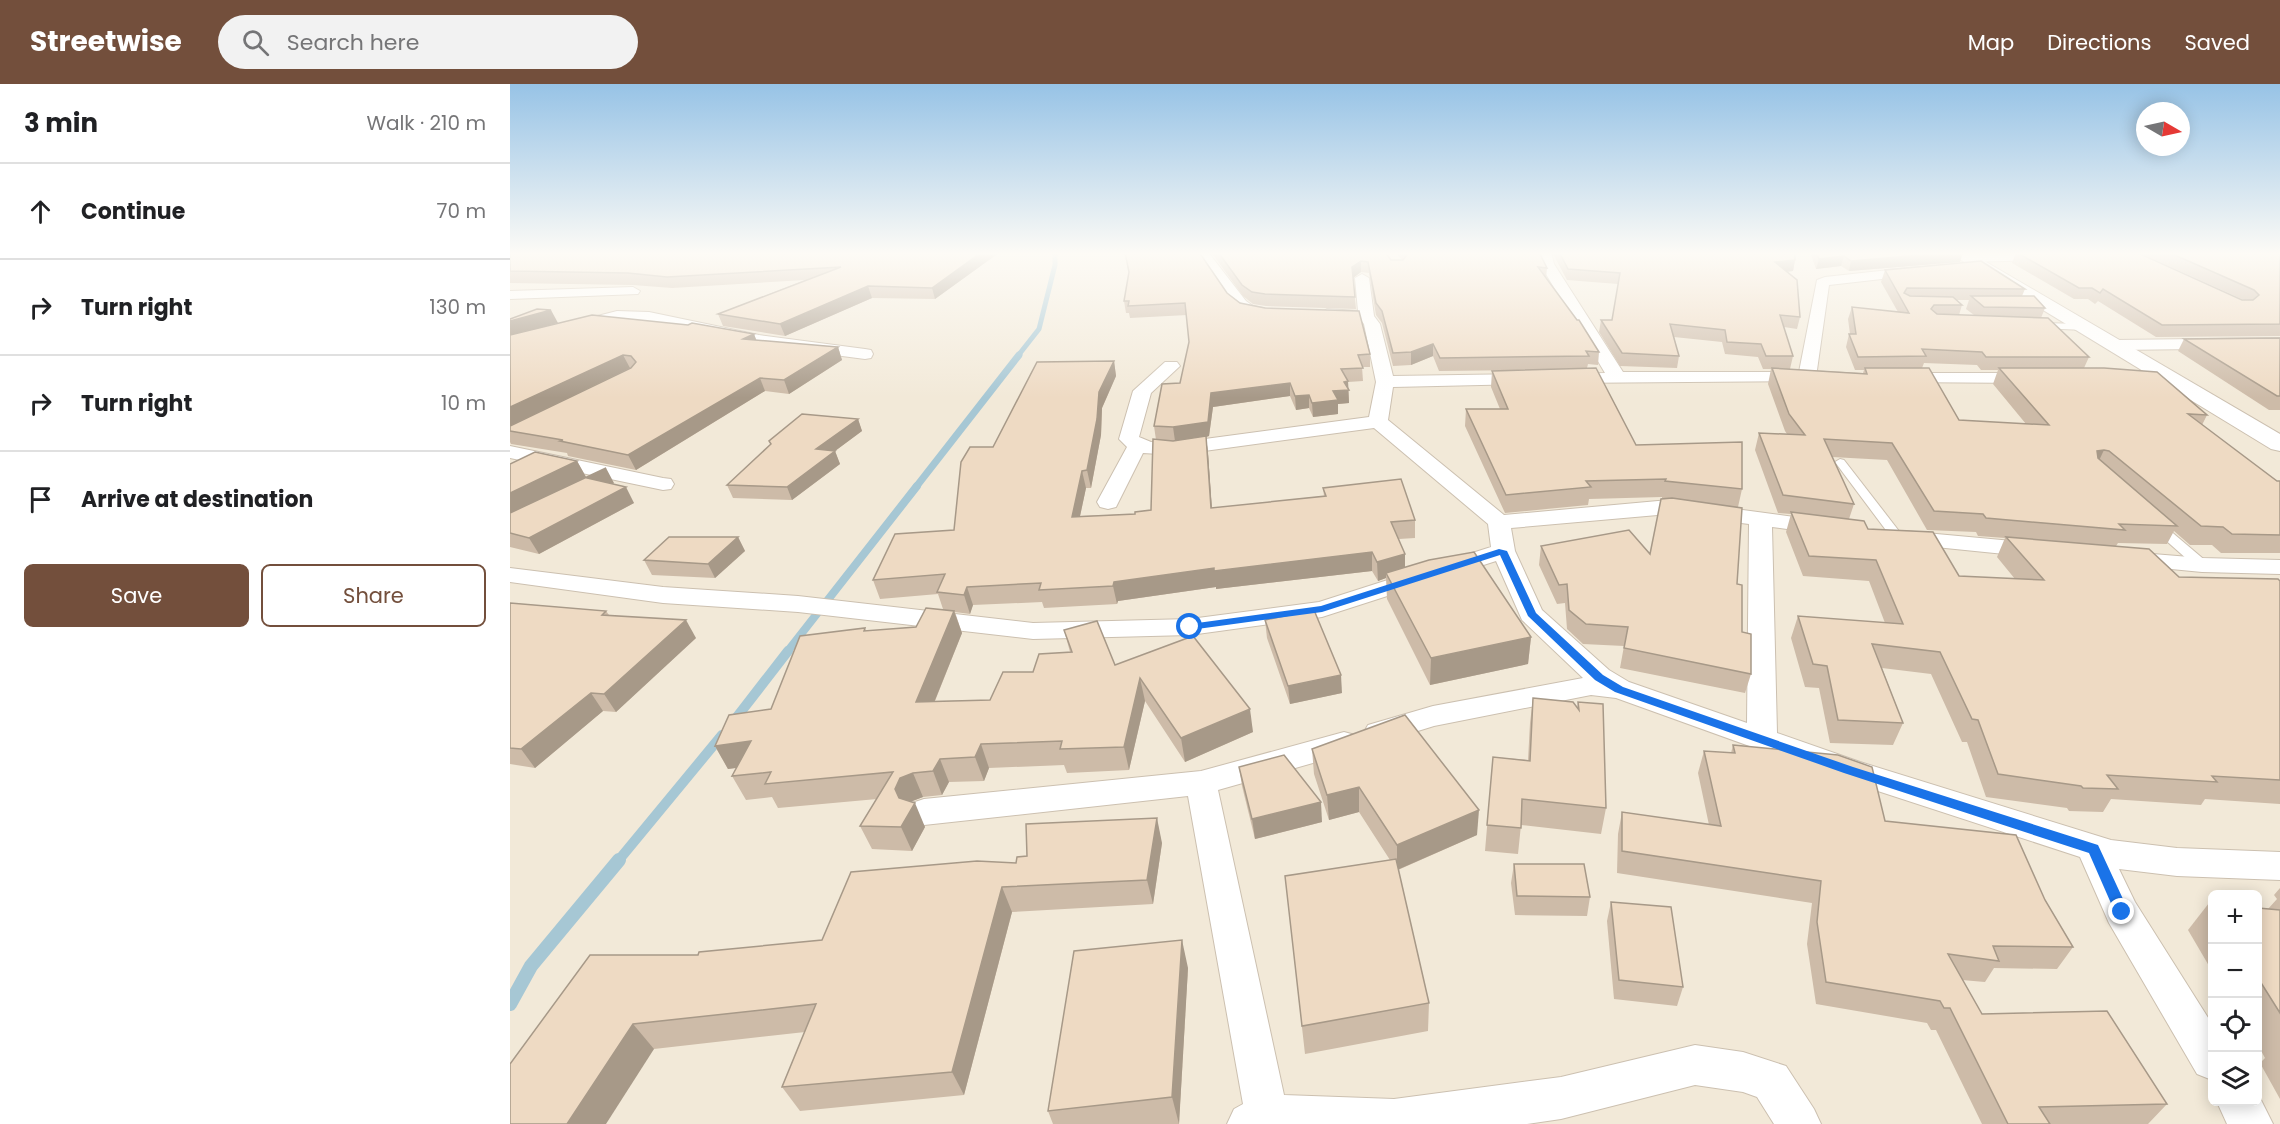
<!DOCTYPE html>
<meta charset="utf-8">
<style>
:root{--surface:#fff;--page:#f2f2f2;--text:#202124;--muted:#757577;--line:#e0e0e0;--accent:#734f3c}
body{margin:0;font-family:Poppins,sans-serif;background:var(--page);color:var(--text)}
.controls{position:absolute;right:18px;bottom:18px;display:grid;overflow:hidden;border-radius:9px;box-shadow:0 3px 15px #0003}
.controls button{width:54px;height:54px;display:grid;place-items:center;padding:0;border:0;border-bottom:2px solid var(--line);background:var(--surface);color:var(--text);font:30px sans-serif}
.compass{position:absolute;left:1626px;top:18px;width:54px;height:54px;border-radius:50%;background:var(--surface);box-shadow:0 3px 15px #0003;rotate:99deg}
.stop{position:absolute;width:18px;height:18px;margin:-14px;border:4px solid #1a73e8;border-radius:50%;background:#fff}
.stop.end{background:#1a73e8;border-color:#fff;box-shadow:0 2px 6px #0008}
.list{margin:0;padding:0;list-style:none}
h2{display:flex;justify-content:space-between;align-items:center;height:78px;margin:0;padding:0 24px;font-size:26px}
h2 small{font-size:20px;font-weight:400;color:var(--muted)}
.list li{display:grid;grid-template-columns:39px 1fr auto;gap:18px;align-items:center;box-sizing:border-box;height:96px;padding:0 24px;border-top:2px solid var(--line)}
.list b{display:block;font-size:22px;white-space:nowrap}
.list em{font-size:20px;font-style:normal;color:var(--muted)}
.actions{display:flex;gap:12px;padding:18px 24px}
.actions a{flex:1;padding:14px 0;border:2px solid var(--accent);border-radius:9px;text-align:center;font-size:21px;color:var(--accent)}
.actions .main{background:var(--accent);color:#fff}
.icon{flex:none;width:33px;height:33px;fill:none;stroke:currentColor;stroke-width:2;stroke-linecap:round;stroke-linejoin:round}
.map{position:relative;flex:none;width:1770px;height:1040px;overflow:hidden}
header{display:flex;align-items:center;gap:36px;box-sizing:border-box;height:84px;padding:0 30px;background:var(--accent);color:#fff}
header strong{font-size:28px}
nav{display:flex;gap:33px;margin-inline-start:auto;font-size:21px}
.search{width:420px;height:54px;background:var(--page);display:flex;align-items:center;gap:15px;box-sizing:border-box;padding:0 21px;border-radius:33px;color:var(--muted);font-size:22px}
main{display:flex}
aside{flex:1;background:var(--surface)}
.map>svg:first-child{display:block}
.residential{fill:#f2e9d8;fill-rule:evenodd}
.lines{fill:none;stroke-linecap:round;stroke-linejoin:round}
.stream-far4{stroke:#a6c7d4;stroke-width:5}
.stream-far3{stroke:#a6c7d4;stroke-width:7}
.stream-far2{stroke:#a6c7d4;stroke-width:8}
.stream-far1{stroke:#a6c7d4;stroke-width:10}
.stream{stroke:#a6c7d4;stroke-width:14}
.service-casing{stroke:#ccc0b0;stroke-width:2}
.minor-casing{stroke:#ccc0b0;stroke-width:2}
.tertiary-casing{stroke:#ccc0b0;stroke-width:2}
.service{fill:#fff;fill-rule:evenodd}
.minor{fill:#fff;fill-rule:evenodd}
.tertiary{fill:#fff;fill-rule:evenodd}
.wall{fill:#cdbba8;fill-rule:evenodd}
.shaded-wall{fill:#a79988}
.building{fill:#eedac3;stroke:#a79988;stroke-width:1.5}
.route{fill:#1a73e8}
</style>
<header>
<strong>Streetwise</strong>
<div class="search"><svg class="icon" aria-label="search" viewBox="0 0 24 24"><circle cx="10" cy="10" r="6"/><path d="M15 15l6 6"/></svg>Search here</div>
<nav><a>Map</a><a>Directions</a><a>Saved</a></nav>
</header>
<main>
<aside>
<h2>3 min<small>Walk · 210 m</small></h2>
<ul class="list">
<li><svg class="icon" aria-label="ahead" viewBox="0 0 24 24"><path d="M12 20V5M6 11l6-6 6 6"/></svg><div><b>Continue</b></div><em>70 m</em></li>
<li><svg class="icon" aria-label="right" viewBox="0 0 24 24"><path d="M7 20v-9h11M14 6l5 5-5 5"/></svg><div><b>Turn right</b></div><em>130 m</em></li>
<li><svg class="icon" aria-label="right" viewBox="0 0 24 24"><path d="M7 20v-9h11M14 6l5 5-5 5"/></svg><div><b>Turn right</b></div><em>10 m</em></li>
<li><svg class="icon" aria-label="arrive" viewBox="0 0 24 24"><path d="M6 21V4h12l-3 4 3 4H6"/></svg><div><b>Arrive at destination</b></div></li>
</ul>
<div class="actions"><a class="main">Save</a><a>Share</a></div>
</aside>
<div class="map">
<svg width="1770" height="1040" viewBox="0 0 1770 1040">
<rect width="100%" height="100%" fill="#fbf6ea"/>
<!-- residential -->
<path class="residential" d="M0,168H1770V1040H0ZM1702,810H1748V1018H1702Z"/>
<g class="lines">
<!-- stream-far4 -->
<path class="stream-far4" d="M507,273L529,245L545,181V168"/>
<!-- stream-far3 -->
<path class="stream-far3" d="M406,403L509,271"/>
<!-- stream-far2 -->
<path class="stream-far2" d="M277,568L407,402"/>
<!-- stream-far1 -->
<g class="stream-far1">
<path d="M223,638L278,567"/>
<path d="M108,777L212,651"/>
</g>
<!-- stream -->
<path class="stream" d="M0,920L21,882L109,776"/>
<defs>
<g id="service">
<path d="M1530,239L1575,240L1579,243L1575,246L1527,244L1526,242Z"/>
<path d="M1330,375L1334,376L1392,451L1394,454L1392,457H1384L1325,378Z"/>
<path d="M1647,438L1651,439L1697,478L1698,481L1697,484H1687L1643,445L1641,442L1643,439Z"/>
</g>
<g id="minor">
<path d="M685,168H698L736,217L743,222L758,225L761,228L758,231C722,240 701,193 685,168Z"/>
<path d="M1027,168H1041L1044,180L1113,288H1289L1307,196L1315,193L1407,183L1414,187L1407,191L1319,201L1306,293L1303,297L1055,299L1049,298L1046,294L1049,290L1095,289L1030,180Z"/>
<path d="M1539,168L1544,172L1537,176L1456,178L1449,174L1456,170Z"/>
<path d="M852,190L859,194L864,232L870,240L883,292L1015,290L1021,291L1024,295L1021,299L1015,300L883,303L878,336L994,431L1159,416L1321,438L1324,443L1321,448L1313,450L1262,443L1267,649L1350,678L1601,756L1667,764L1770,768V796L1667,792L1609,785L1625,818L1702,940V996L1687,990L1599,839L1570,773L1328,694L1106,614L1081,611L924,642L869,659L858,655L854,648L858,641L923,622L1073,594L1012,536L986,477L812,533L680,551L523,555L288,528L153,519L0,498V484L153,503L288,512L523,539L680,535L809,518L981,463L978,440L864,344L665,371L633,369L606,423L598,425L590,423L587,418L617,363L609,355L623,307L655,278H667L670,282L641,309L629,353L641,358L665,359L859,333L866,298L854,240L851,236L817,235L809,230L817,225L848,227L845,194ZM1159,430L1239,440L1237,639L1119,598L1099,586L1032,526L1005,467L1001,444Z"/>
<path d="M123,203L130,207L128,210L0,215V207Z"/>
<path d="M107,227L139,228L249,251L355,265L361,266L363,270L361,274L355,275L249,261L139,238L107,237L70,246L62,241L64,238Z"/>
<path d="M1770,254V264L1605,266L1597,261L1605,256Z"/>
<path d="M1391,289H1519L1525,290L1528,294L1525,298L1519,299L1385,298L1382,294L1385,290Z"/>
<path d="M0,362L153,394L161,395L164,400L161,405L153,406L0,374Z"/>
<path d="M1394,447L1524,459L1532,461L1536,466L1532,471L1524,473L1386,459L1382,454L1386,449Z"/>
<path d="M1618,468L1692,474L1770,476V490L1692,488L1610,480L1606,475L1610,470Z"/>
<path d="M834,648L845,651L849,659L845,667L708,706L774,1011L884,1015L1051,993L1185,961L1233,968L1276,982L1304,1025L1311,1040H1264L1247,1013L1233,1008L1185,1001L1051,1035L1017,1040H717L724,1025L733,1020L678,712L414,741L402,737L398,728L402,719L414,715L691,687Z"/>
<path d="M1748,1010L1763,1040H1717L1707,1018H1748Z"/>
</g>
<path id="tertiary" d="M1438,168H1459L1770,350V367L1761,365Z"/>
</defs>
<!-- service casing -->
<use href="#service" class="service-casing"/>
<!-- minor casing -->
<use href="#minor" class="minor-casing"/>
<!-- tertiary casing -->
<use href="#tertiary" class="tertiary-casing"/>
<!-- service -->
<use href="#service" class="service"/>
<!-- minor -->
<use href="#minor" class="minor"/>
<!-- tertiary -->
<use href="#tertiary" class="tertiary"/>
</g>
<!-- wall -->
<g class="wall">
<path d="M0,168H490L425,215L362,214L275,252L213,242L208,230L295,196L162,204L123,201L0,199Z"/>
<path d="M614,168H689L717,209L730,219L860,270V283H852L853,297L838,298L839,319L828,320V330L803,333L799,324L786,326L780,312L703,323L699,352L696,353L698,369L702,424L814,412L813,404L905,436V454L889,455L895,483L1021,553L1018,580L920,601L877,515L876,494L868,497L862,487L706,505V503L608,517L607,520L534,524L532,518L463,521L460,530L445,528L452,549L425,617L480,616L523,588L560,568L554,546L605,581L743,648L675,678L635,617L619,686L557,689L554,681L479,684L474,697L439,698L432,711L413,713L400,718L415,743L402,767L362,765L350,742L367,715L268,724L262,713L236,716L222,692L226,684L218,685L205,662L261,625L355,544L356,547L406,543L433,525L428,510L370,515L363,496L444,446L483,363L604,277L606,292L592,324L591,351L581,404H576L570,432L625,430L641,426L646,356L644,342L670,299L679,258L677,231L620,234L619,229H616L614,217L619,189Z"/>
<path d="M701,168H875L881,176H892L885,168H1029L1037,184L1036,194L1089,268L1088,281L1078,280L1077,284L1126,361L1232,405L1228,423L1227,500L1232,548L1241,590L1235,609L1110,584L1114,562L1073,560L1057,545L1055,519L1047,520L1029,481L1031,462L1140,470L1156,415L1152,414V413L1079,415L1078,421L995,429L955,342L956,325H990L981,303L982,287L1023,286L929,287L923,272L901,281L883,282L872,239L866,231L859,189L851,188L843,194L846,225L756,222L743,220L733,212Z"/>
<path d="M1042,168H1285V176L1283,187L1277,188L1290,233L1287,245L1274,243L1283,272L1280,285L1353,289L1354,286H1345L1336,263L1339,250H1340L1338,235L1342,223L1388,228L1371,198L1375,186L1515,205L1512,212L1535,224L1531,234L1579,273L1574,284L1697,331L1692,341L1767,397H1770V469H1711L1702,461H1680L1664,447L1657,460L1608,459L1606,462L1669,493L1770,497V720L1695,715L1691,721L1601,715L1593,728L1559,727L1557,724L1476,713L1457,658H1452L1421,590L1372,584L1393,639L1383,661L1320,659L1309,604L1295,603L1281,554L1288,532L1375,539L1359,497L1293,492L1276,448L1281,430L1268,429L1245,366L1249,349L1277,350L1275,347L1258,300L1261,285H1253L1248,273L1215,270L1212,258L1164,253L1169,272L1167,284L1110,282L1089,248L1091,236H1102L1108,200L1057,196ZM1447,216H1459L1456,225L1464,231H1449L1452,221ZM1414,279L1467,281L1471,286H1488L1483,300L1516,340L1449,336L1412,284ZM1322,373L1377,376L1417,446L1466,448L1468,452L1495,454L1487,473L1505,495L1449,492L1339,435L1344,420Z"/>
<path d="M1300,168H1453L1450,178L1339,187L1331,182L1306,185Z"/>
<path d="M1506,168L1734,216L1628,168H1770V252L1646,253L1588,217L1585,220L1578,215H1564L1502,179Z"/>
<path d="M48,239L244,250L246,256L328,263L332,276L279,310L255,307L126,386L58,372L57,369L1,360L0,358V342Z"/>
<path d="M1770,254V326H1759L1668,267L1674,255Z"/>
<path d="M348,335L352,347L325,367L330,380L282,416L223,414L217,401L261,360L259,357Z"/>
<path d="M67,377L76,393L104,399L103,400L124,419L29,470L0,463V380Z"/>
<path d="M228,453L235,467L205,494L142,491L134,476Z"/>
<path d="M0,519L96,527L99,531L186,554L106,628L93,627L25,684L0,680Z"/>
<path d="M755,536L832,609L780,620L757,554Z"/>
<path d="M1023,614L1067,624L1068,618L1096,724L1091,750L1011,741L1008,770L975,767L983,673L1018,676L1020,639Z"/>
<path d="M1223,661L1535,816L1563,863L1547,885L1484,884L1475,898L1452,896L1472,930L1657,1020L1638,1040H1472L1426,946H1421L1417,939L1306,920L1297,860L1302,819L1107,789L1108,750L1112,728L1199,741L1188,689L1194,667L1221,669Z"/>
<path d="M802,665L967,751L888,786L919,919L918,947L795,970L775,792L880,776L849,728L819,736L804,690Z"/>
<path d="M729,683L812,738L745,755L732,702Z"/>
<path d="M652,759L643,820L502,828L454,1011L290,1027L272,1003L295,948L144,965L0,1040L188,871L312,856L506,779Z"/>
<path d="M1004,780L1080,813L1077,832L1005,831L1001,799Z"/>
<path d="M1770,804V1015L1750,979L1755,974L1748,961V824L1758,825L1767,815L1764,811Z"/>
<path d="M1101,818L1173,903L1167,922L1104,915L1097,837Z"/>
<path d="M1699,819L1702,820V887L1678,846Z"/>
<path d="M678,884L669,1040H543L538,1027Z"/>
</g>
<!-- shaded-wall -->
<g class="shaded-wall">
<path d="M472,168H490L425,215L422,204Z"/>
<path d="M1445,168H1453L1450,178L1339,187L1341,177Z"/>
<path d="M1334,172L1331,182L1306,185L1309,175Z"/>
<path d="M1285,176L1283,187L1263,189L1265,178Z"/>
<path d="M851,177V188L843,194L842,183Z"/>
<path d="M358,202L362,214L275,252L270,240Z"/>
<path d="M41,226L48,239L0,252V237Z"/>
<path d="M244,250L249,263L233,255Z"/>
<path d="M923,260V272L901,281V268Z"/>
<path d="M328,263L332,276L279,310L274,296Z"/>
<path d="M113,271L120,284L0,342V323Z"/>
<path d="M604,277L606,292L592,324L591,351L581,404L577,386L589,308Z"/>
<path d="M250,294L255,307L126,386L118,371Z"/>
<path d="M838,297L839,319L828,320V330L803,333L802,319L834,298Z"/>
<path d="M780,299V312L703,323L699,352L696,353L698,369L703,441L665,357L663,343L701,309Z"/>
<path d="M799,311V324L786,326L785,312Z"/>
<path d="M348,335L352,347L325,367L330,380L282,416L277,403L306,365Z"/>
<path d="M1594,366L1586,383L1587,367Z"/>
<path d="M67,377L76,393L0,430V409Z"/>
<path d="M96,384L104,399L86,410L77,394Z"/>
<path d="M572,387L576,404L566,451L562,433Z"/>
<path d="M116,403L124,419L29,470L19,454Z"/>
<path d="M228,453L235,467L205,494L198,480Z"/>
<path d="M862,468V487L706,505V503L608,517L607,520L603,502L604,498L704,484Z"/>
<path d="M895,470V488L876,489V494L868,497L867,478Z"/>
<path d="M457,503L463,521L460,530L454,511Z"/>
<path d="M444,527L452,549L415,641L406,618Z"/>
<path d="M176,536L186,554L106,628L94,610Z"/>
<path d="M1021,553L1018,580L920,601L921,574Z"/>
<path d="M831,591L832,609L780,620L778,602Z"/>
<path d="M630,594L635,617L619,686L614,663Z"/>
<path d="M81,609L93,627L25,684L11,665Z"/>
<path d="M740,625L743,648L675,678L671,654Z"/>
<path d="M241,657L254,680L218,685L205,662Z"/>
<path d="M471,660L479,684L474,697L465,673Z"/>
<path d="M430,675L439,698L432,711L423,687Z"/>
<path d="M403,689L413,713L400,718L396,729L385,705L390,694Z"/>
<path d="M849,703V728L819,736L817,711Z"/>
<path d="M811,718L812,738L745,755L742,735Z"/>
<path d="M405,719L415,743L402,767L391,743Z"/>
<path d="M969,726L967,751L887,786V761Z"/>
<path d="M647,734L652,759L643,820L637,796Z"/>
<path d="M492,803L502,828L454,1011L442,988Z"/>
<path d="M672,856L678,884L669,1040L662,1013Z"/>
<path d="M123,940L144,965L96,1040H57Z"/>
</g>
<!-- building -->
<g class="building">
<path d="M4,168H472L422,204L358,202L270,240L208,230L331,183L157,193L118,189L0,187V171Z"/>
<path d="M615,168H689L717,209L730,219L755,224L849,227L860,270L848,271L853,284L831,285L838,297L834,298L839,306L823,307L828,316L802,319L799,311L785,312L780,299L701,309L698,338L663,343L644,342L652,300L670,299L679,258L675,219L618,222L619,217H614L619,188Z"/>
<path d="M708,168H875L881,176H893L897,171L895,168H1029L1037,184L1028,183L1067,236H1069L1089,268L1076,267L1079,272L930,274L923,260L901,268L883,269L872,227L866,219L858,178L851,177L842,183L845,213L755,210L742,208L732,201Z"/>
<path d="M1049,168H1285V176L1265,178L1287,196L1290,233L1270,231L1283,272H1256L1251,260L1217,258L1215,246L1160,240L1169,272L1112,269L1091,236H1102L1110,189L1058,185Z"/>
<path d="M1306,168H1445L1341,177L1334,172L1309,175Z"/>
<path d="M1506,168H1626L1732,216H1743L1749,211L1744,206L1658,168H1770V240L1652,241L1593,205L1590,209L1582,204H1569Z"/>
<path d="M1471,177L1515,205L1397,204L1394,209L1400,212L1443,213L1452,221H1424L1421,225L1427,230L1538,234L1579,273H1476L1472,268L1412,265L1416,272L1348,273L1339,250H1346L1342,223L1399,229L1375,186Z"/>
<path d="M1461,212H1524L1535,224L1474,223Z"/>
<path d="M27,225L41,226L0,237V235Z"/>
<path d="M82,231L178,241L182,239L244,250L233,255L328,263L274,296L250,294L118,371L50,357L53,356L0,347V342L121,284L126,278L121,272L113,271L0,323V251Z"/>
<path d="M1770,254V312H1767L1674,255Z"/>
<path d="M604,277L589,308L587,335L577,386L572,387L562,433L625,430V428L641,426L643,355L663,357L696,352L701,424L816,412L813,404L891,395L905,436L881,438L895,470L867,478L862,468L704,487V484L604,498L603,502L529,506L531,499L457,503L454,511L427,508L435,490L363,496L385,450L444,446L451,378L460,363H483L527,278Z"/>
<path d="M1086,284L1126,361L1232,358V405L1155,397L1156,395L1076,397L1081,403L996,411L956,325H998L982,287Z"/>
<path d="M1262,284L1357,290L1355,284H1419L1449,336L1539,341L1489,284H1594L1647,288L1697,331L1678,330L1767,397H1770V451L1722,450L1713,443L1691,442L1599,367L1594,366L1587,367L1588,374L1667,442L1609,440L1615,446L1476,434L1473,430L1424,427L1382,359L1314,355L1344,420L1273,411L1249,349L1295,351L1279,330Z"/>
<path d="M292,330L348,335L306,365L325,367L277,403L217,401L261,360L259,357Z"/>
<path d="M25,368L67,377L0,409V380Z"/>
<path d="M96,384L77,394L116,403L19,454L0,449V429Z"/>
<path d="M1162,414L1232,424L1227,500L1232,501V548L1241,550V590L1114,564L1118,543L1076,540L1059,526L1057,500L1049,501L1031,462L1119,446L1140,470L1151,415Z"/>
<path d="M1281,428L1354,437L1358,445L1423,448L1449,492L1534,496L1496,453L1639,465L1669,493L1768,495L1770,497V696L1702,692L1707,698L1597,691L1608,705L1573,704L1571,702L1488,690L1468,636L1462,635L1430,568L1362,560L1393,639L1328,636L1317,582L1303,580L1288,532L1393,540L1366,476L1299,472Z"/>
<path d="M159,453H228L198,480L134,476Z"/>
<path d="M964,468L1021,553L921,574L876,489L919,476Z"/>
<path d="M0,519L96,527L92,531L176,536L94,610L81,609L11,665L0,664Z"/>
<path d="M416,524L444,527L406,618L480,616L493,588H523L529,570L562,568L554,546L587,537L605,581L683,552L740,625L671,654L630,594L614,663L550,665L552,657L471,660L465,673L430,675L423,687L403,689L390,694L385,705L389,714L405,719L391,743L350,742L383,688L255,700L261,688L222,692L241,657L205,662L219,631L261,625L290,552L355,544L354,547L406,543Z"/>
<path d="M804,526L831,591L778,602L755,536Z"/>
<path d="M1023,614L1063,618L1069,626L1068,618L1093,620L1096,724L1012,715L1011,744L977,741L983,673L1020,677Z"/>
<path d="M895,631L969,726L887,761L849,703L817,711L802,665Z"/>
<path d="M1223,661L1328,671L1362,683L1375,737L1506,751L1535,816L1563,863L1483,862L1489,877L1438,870L1472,930L1597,927L1657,1020L1529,1023L1540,1040H1498L1440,924H1434L1430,917L1316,898L1307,838L1311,797L1112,767V728L1211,742L1194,667L1225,669Z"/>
<path d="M774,671L811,718L742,735L729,683Z"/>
<path d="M647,734L637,796L492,803L442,988L272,1003L306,920L123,940L57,1040H0V980L80,871H188L189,868L312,856L341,788L467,777L506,779L507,773L517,772L516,740Z"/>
<path d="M886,775L919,919L792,942L775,792Z"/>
<path d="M1004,780H1074L1080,813L1007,812Z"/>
<path d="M1101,818L1161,823L1173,903L1109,896Z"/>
<path d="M1748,824L1770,826V929L1748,894Z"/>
<path d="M672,856L662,1013L538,1027L564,867Z"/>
</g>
<!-- sky -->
<linearGradient id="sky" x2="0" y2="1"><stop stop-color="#97c3e6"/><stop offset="0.54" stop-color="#fdfbf6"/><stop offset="1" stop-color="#fdfbf6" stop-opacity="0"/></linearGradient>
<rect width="1770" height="314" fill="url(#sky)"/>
<!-- route -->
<path class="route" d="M989,465L997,467L1026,529L1093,591L1113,603L1343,683L1588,761L1619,828L1617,833H1607L1579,769L1334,689L1105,608L1085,596L1018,532L990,471L812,528L680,546L674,543L680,540L811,522Z"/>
</svg>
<div class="controls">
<button>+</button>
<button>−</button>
<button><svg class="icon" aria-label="locate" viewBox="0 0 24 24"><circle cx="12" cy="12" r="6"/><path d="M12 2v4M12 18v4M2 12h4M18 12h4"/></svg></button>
<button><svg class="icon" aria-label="layers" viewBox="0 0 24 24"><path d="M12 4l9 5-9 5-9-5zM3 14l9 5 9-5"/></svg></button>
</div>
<svg class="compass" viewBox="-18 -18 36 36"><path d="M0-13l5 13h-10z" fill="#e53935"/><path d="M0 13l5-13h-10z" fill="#757577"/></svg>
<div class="stop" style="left:680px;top:543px"></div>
<div class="stop end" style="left:1612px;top:828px"></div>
</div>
</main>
